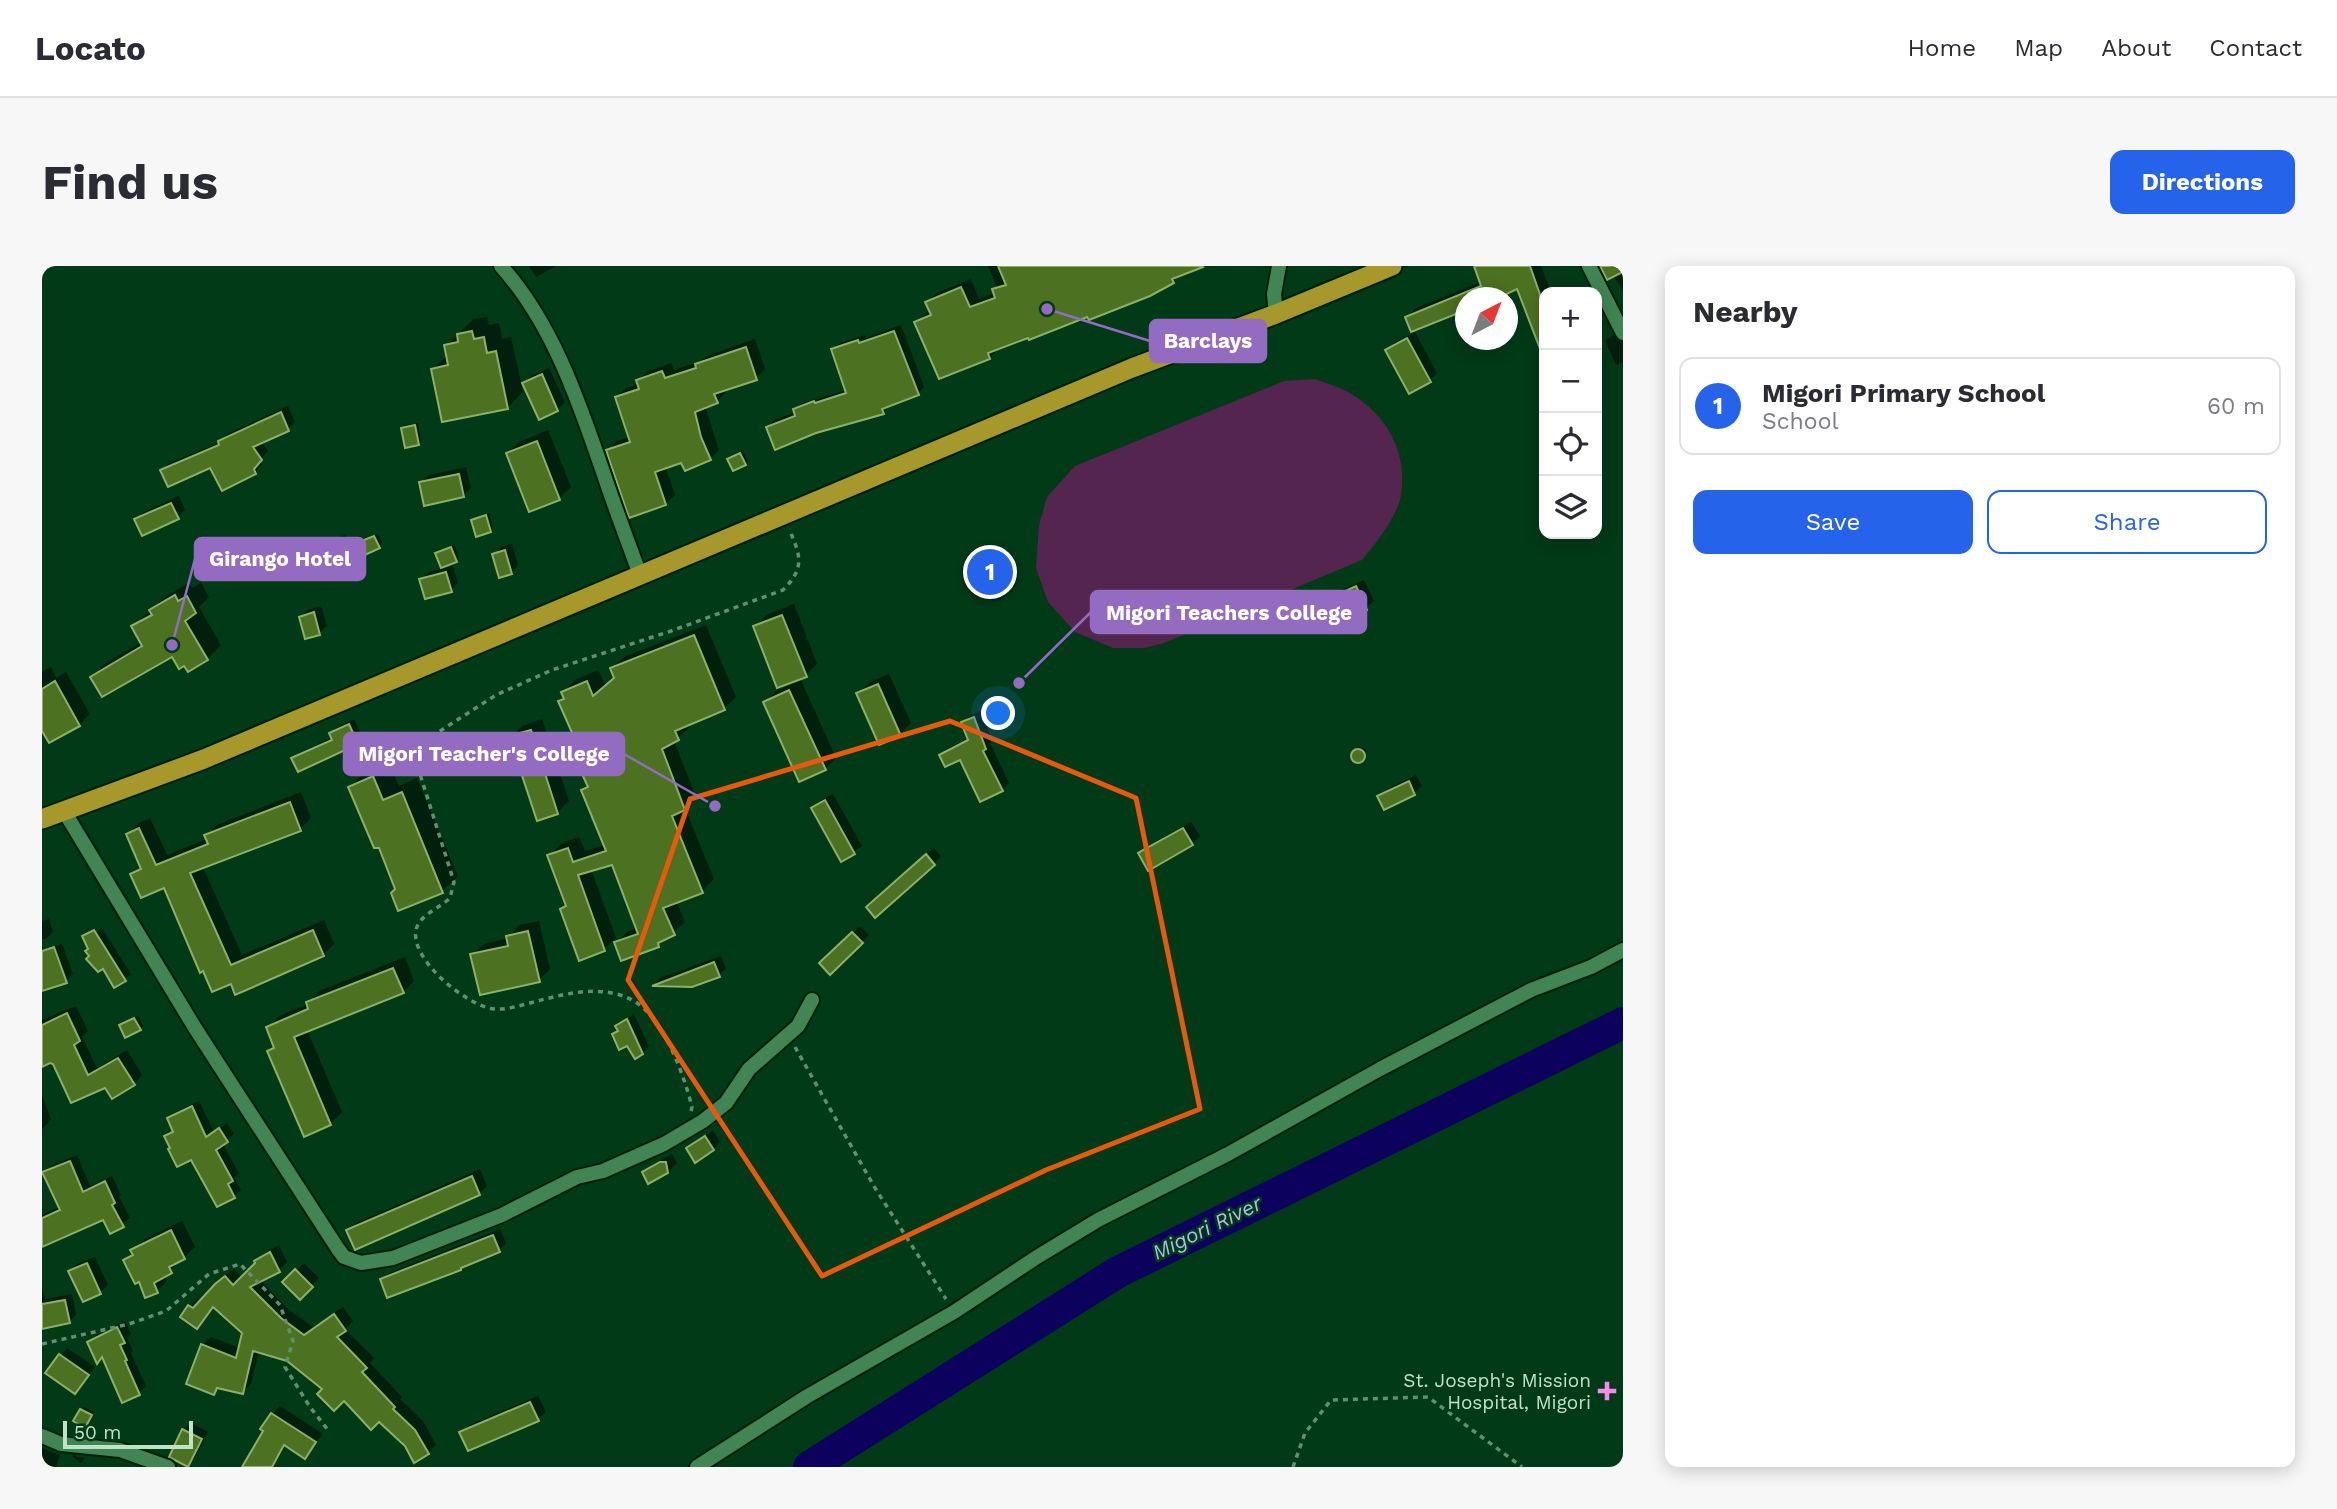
<!DOCTYPE html>
<meta charset="utf-8">
<style>
:root{--surface:#fff;--page:#f7f7f7;--text:#2b2b33;--muted:#7c7c81;--line:#e1e1e2;--accent:#2563eb}
body{margin:0;font-family:"Work Sans",sans-serif;background:var(--page);color:var(--text)}
.controls{position:absolute;right:21px;top:21px;display:grid;overflow:hidden;border-radius:14px;box-shadow:0 4px 18px #0003}
.controls button{width:63px;height:63px;display:grid;place-items:center;padding:0;border:0;border-bottom:2px solid var(--line);background:var(--surface);color:var(--text);font:35px sans-serif}
.compass{position:absolute;left:1413px;top:21px;width:63px;height:63px;border-radius:50%;background:var(--surface);box-shadow:0 4px 18px #0003;rotate:42deg}
.scale{position:absolute;left:21px;bottom:18px;width:130px;box-sizing:border-box;padding-left:7px;border:4px solid #c0e2c7;border-top:0;font-size:19px;line-height:24px;white-space:nowrap;color:#c0e2c7;-webkit-text-stroke:5px #003a17;paint-order:stroke}
.you{position:absolute;left:957px;top:448px;width:24px;height:24px;margin:-18px;border:5px solid #fff;border-radius:50%;background:#1a73e8;box-shadow:0 0 0 10px #1a73e833}
.badge{display:grid;place-items:center;width:46px;height:46px;border-radius:50%;background:var(--accent);color:#fff;font-size:23px;font-weight:700}
.pin{position:absolute;translate:-50% -50%;border:4px solid #fff;box-shadow:0 2px 7px #0006}
.list{margin:0;padding:0;list-style:none}
h2{display:flex;justify-content:space-between;align-items:center;height:91px;margin:0;padding:0 28px;font-size:30px}
h2 small{font-size:23px;font-weight:400;color:var(--muted)}
.list li{display:grid;grid-template-columns:46px 1fr auto;gap:21px;align-items:center;box-sizing:border-box;height:98px;margin:0 14px 14px;padding:0 14px;border:2px solid var(--line);border-radius:14px}
.list b{display:block;font-size:26px;white-space:nowrap}
.list p{margin:0;font-size:23px;white-space:nowrap;color:var(--muted)}
.list em{font-size:23px;font-style:normal;color:var(--muted)}
.actions{display:flex;gap:14px;padding:21px 28px}
.actions a{flex:1;padding:16px 0;border:2px solid var(--accent);border-radius:14px;text-align:center;font-size:24px;color:var(--accent)}
.actions .main{background:var(--accent);color:#fff}
.icon{flex:none;width:38px;height:38px;fill:none;stroke:currentColor;stroke-width:2;stroke-linecap:round;stroke-linejoin:round}
.map{position:relative;flex:none;width:1581px;height:1201px;overflow:hidden;border-radius:14px}
header{display:flex;align-items:center;gap:42px;box-sizing:border-box;height:98px;padding:0 35px;background:var(--surface);border-bottom:2px solid var(--line)}
header strong{font-size:33px}
nav{display:flex;gap:38px;margin-inline-start:auto;font-size:24px}
.intro{display:flex;align-items:center;justify-content:space-between;box-sizing:border-box;height:168px;padding:0 42px}
h1{margin:0;font-size:49px}
.button{padding:18px 32px;border-radius:14px;background:var(--accent);color:#fff;font-size:24px;font-weight:700}
main{display:flex;gap:42px;padding:0 42px}
aside{flex:1;background:var(--surface);border-radius:14px;box-shadow:0 4px 18px #0003}
.map>svg:first-child{display:block}
.green{fill:#54254f}
.shadow{fill:#0007}
.lines{fill:none;stroke-linecap:round;stroke-linejoin:round}
.river{stroke:#0d015e;stroke-width:32}
.building{fill:#4c7120;stroke:#8cb06a;stroke-width:2}
.minor-casing{stroke:#001f07;stroke-width:18}
.trunk-casing{stroke:#001f07;stroke-width:23}
.path{stroke:#618f70;stroke-width:3.5;stroke-dasharray:5 5;stroke-linecap:butt}
.minor{stroke:#408553;stroke-width:14}
.trunk{stroke:#a6982a;stroke-width:19}
.marked{fill:none;stroke:#e8590c;stroke-width:5;stroke-linejoin:round}
.poi-dot{fill:#f788ec;stroke:#003a17;stroke-width:2.5}
.labels{text-anchor:middle;stroke-width:5;stroke-linejoin:round;paint-order:stroke}
.poi-label{font-size:19px;fill:#c0e2c7;stroke:#003a17;text-anchor:end}
.water-label{font-size:21px;font-style:italic;fill:#adbcec;stroke:#003a17}
.leader{fill:none;stroke:#936cc2;stroke-width:2.5}
.callout-dot{fill:#936cc2;stroke:#003a17;stroke-width:2.5}
.callout{fill:#936cc2;stroke:#936cc2;stroke-width:2.5}
.callout-label{font-size:21px;text-anchor:middle;font-weight:bold;fill:#fff}
</style>
<header>
<strong>Locato</strong>
<nav><a>Home</a><a>Map</a><a>About</a><a>Contact</a></nav>
</header>
<div class="intro"><h1>Find us</h1><a class="button">Directions</a></div>
<main>
<div class="map">
<svg width="1581" height="1201" viewBox="0 0 1581 1201">
<rect width="100%" height="100%" fill="#003a17"/>
<!-- green -->
<path class="green" d="M1273,113C1283,117 1295,120 1304,125C1343,146 1366,184 1359,229C1355,251 1334,277 1320,294L1122,377L1102,382H1071L1033,366L1006,336L994,302L997,259L1005,231L1033,200L1242,115Z"/>
<!-- shadow -->
<g class="shadow">
<path d="M487,0H514L494,11Z"/>
<path d="M946,0H1154L1139,7L1131,16L957,82L947,92L874,56L888,45L885,36L895,27L929,13L937,33L953,27L952,24L955,21Z"/>
<path d="M1434,0H1499L1509,26H1502V92L1476,20L1423,32L1365,51L1374,42L1439,16Z"/>
<path d="M1559,0H1581V25L1571,9Z"/>
<path d="M445,51L447,59L457,57L460,73L469,71L481,126L465,142L391,104L406,88L404,80L420,64L432,53Z"/>
<path d="M859,59L882,121L876,128L847,139L841,146L726,161L732,154L754,146L753,144L760,137L805,124L791,84L798,77L823,69L824,72Z"/>
<path d="M1578,64L1581,68V96L1574,99L1563,75Z"/>
<path d="M1373,66L1395,107L1388,114L1345,85L1352,77Z"/>
<path d="M713,73L723,103L714,112L683,123L684,126L675,135L663,140L677,184L668,193L640,194L623,200L633,229L623,238L566,185L575,175L588,171L575,131L584,122L597,118L596,115L605,106L629,97L632,104L659,95L665,90Z"/>
<path d="M507,102L523,136L515,144L498,152L482,118L489,110Z"/>
<path d="M246,140L253,156L246,163L219,175L226,185L218,194L220,199L213,206L169,200L120,204L127,197L177,177L185,168Z"/>
<path d="M376,157L379,175L376,178L361,163L364,159Z"/>
<path d="M506,164L529,221L517,232L466,187L477,176Z"/>
<path d="M701,185L706,195L703,198L687,193Z"/>
<path d="M424,201L429,222L421,230L379,216L387,209Z"/>
<path d="M137,230L143,244L136,251L94,254L102,246Z"/>
<path d="M447,247L451,262L448,265L431,255Z"/>
<path d="M336,268L340,277L337,280L319,277Z"/>
<path d="M303,269L307,283L300,290L272,284L280,276Z"/>
<path d="M470,278L476,299L469,307L452,289L459,281Z"/>
<path d="M412,279L417,291L414,294L395,287Z"/>
<path d="M411,300L416,317L409,324L379,314L387,306Z"/>
<path d="M1322,314L1332,335L1319,345L1313,354L1290,333L1297,325Z"/>
<path d="M147,317L150,322L159,317L167,331L157,341L179,379L165,393L131,388L50,411L64,397L100,376L91,360L123,331Z"/>
<path d="M752,338L775,398L764,409L758,412L794,492L783,503L723,436L734,425L750,418L713,361L724,349Z"/>
<path d="M279,340L285,360L277,367L259,351L266,344Z"/>
<path d="M664,359L694,431L682,443L646,457L648,461L632,475L654,531L643,542L672,613L660,625L634,635L643,656L616,679L574,677L586,665L595,662L571,597L549,603L574,672L562,683L520,643L525,638L507,590L519,578L537,571L543,585L563,579L541,525L547,519L538,500L544,494L518,436L523,431L521,426L533,414L556,404L564,421L574,411L570,402L582,391Z"/>
<path d="M9,401L14,412L24,406L48,448L37,459L0,461V406Z"/>
<path d="M847,408L869,457L858,468L816,428L828,416Z"/>
<path d="M939,445L950,474L948,477L967,517L960,524L919,492L899,489L906,482L927,472L921,456L929,449Z"/>
<path d="M312,453L320,470L315,476L251,492L257,487L291,471L289,467L294,462Z"/>
<path d="M500,453L527,535L515,547L469,471L480,460Z"/>
<path d="M1317,481L1324,483V490L1316,495L1310,492Z"/>
<path d="M347,496L357,520L375,512L416,610L400,625L357,643L355,623L338,580L308,521L323,506Z"/>
<path d="M1374,509L1380,520L1372,527L1343,541L1337,530L1345,523Z"/>
<path d="M259,526L269,552L258,563L161,601L200,689L282,654L292,678L281,689L194,726L190,716L123,619L91,609L100,600L86,568L97,557L108,552L125,589L165,573L164,570L175,559Z"/>
<path d="M791,528L820,580L799,594L771,542L778,535Z"/>
<path d="M1149,556L1158,570L1150,578L1107,602L1099,588L1106,580Z"/>
<path d="M892,582L899,591L833,649V634Z"/>
<path d="M7,653L11,666L4,673H0V655Z"/>
<path d="M497,655L508,703L497,714L430,689L442,678L466,672L477,659Z"/>
<path d="M818,660L827,669L790,704L780,698Z"/>
<path d="M60,662L89,708L73,719L62,700L49,690L50,670Z"/>
<path d="M20,678L31,708L24,715L0,726V684Z"/>
<path d="M679,690L684,703L677,709L650,719L613,717L618,712Z"/>
<path d="M363,691L372,715L361,726L265,764L300,846L288,858L263,868L228,785L233,779L226,762L237,750L266,738L277,725Z"/>
<path d="M34,740L46,765L40,771L55,802L85,784L100,809L92,818L64,819L8,795L0,799V754Z"/>
<path d="M592,748L607,780L600,787L572,768L577,763L575,760Z"/>
<path d="M96,750L101,760L98,763L79,759Z"/>
<path d="M0,829L9,854L0,863Z"/>
<path d="M157,835L172,866L185,857L192,868L180,877L197,907L192,912L199,924L192,930L150,891L130,882L125,870L132,863L127,853L134,846Z"/>
<path d="M671,864L678,876L671,883H646Z"/>
<path d="M630,888L635,897L628,904L607,915L602,907L609,900Z"/>
<path d="M35,889L48,920L70,910L79,929L77,931L88,952L69,966L62,952L0,979V949L18,941L2,907L9,900Z"/>
<path d="M438,903L445,920L437,927L313,982L306,965L314,957Z"/>
<path d="M140,955L153,981L123,1009L125,1015L115,1025L98,1014L83,995L101,974Z"/>
<path d="M458,963L464,977L457,984L423,999L418,1003L340,1014L347,1007Z"/>
<path d="M237,979L245,996L237,1004L218,1014L247,1044L271,1061L301,1041L311,1055L303,1063L332,1092L328,1097L360,1131L358,1133L381,1155L394,1179L386,1187L364,1179L337,1154L283,1123L246,1093L217,1085L209,1118L200,1126L178,1121L172,1126L160,1079L169,1071L198,1082L202,1066L172,1040L155,1061L140,1050L156,1032L160,1035L183,1009L192,1003L200,1012L215,997L214,995L223,987Z"/>
<path d="M53,991L66,1019L58,1026L41,1034L28,1006L35,998Z"/>
<path d="M262,997L277,1012L258,1031L243,1016Z"/>
<path d="M0,1022L3,1033L30,1028L34,1049L27,1056L0,1061Z"/>
<path d="M83,1055L89,1068L85,1072L91,1085L89,1087L104,1120L97,1127L47,1076L54,1069Z"/>
<path d="M25,1082L53,1101L33,1126L6,1106Z"/>
<path d="M496,1130L504,1146L496,1153L427,1183L420,1167L427,1159Z"/>
<path d="M238,1140L281,1168L266,1185L245,1178L231,1201H202L230,1148Z"/>
<path d="M42,1141L52,1146L45,1157L39,1144Z"/>
<path d="M149,1157L166,1166L153,1191L146,1199L142,1164Z"/>
<path d="M0,1182L18,1189L14,1201H0Z"/>
<path d="M32,1188L35,1191L43,1192L39,1197L30,1190Z"/>
</g>
<g class="lines">
<!-- river -->
<path class="river" d="M767,1201L1076,1006L1581,757"/>
</g>
<!-- building -->
<g class="building">
<path d="M956,0H1160L1161,1L1130,13L1132,17L1108,30L1047,54L1045,51L987,74L986,72L946,87L948,93L897,113L872,56L889,49L883,36L919,21L928,41L953,32L950,23L964,19Z"/>
<path d="M1432,0H1488L1502,40V93L1475,23L1456,32H1424V44L1369,66L1363,51L1439,20Z"/>
<path d="M1558,0H1581V6L1565,14Z"/>
<path d="M430,65L432,73L442,71L445,87L454,85L466,143L400,156L389,103L406,99L402,79L416,76L415,68Z"/>
<path d="M852,65L877,129L840,143L842,148L774,167L733,184L724,161L753,150L751,143L772,135L773,137L804,127L789,83L816,74L817,77Z"/>
<path d="M1365,72L1389,116L1367,128L1343,84Z"/>
<path d="M704,81L715,114L672,128L676,137L653,146L659,171L669,194L643,205L639,197L613,206L624,239L587,252L564,184L588,176L573,131L597,123L594,114L620,105L623,112L654,102L653,98Z"/>
<path d="M500,108L516,145L497,154L480,117Z"/>
<path d="M239,146L247,165L211,181L220,194L212,203L214,208L180,225L168,202L126,221L118,204L177,179L176,175Z"/>
<path d="M373,159L377,179L363,182L359,162Z"/>
<path d="M495,175L518,234L487,246L464,187Z"/>
<path d="M698,187L704,199L691,205L685,193Z"/>
<path d="M417,208L422,231L382,240L377,216Z"/>
<path d="M129,237L137,253L100,270L92,253Z"/>
<path d="M444,249L449,266L434,271L429,254Z"/>
<path d="M332,270L338,282L323,289L317,276Z"/>
<path d="M409,281L415,296L399,302L393,287Z"/>
<path d="M463,284L470,308L457,312L450,288Z"/>
<path d="M404,306L410,326L383,333L377,313Z"/>
<path d="M1314,320L1325,344L1312,350L1314,355L1301,361L1288,332Z"/>
<path d="M133,329L136,335L145,330L154,347L143,355L166,394L146,406L142,400L137,403L130,391L60,431L48,411L100,380L89,360L110,349L107,344Z"/>
<path d="M272,346L278,369L263,373L257,351Z"/>
<path d="M740,349L765,411L735,422L711,360Z"/>
<path d="M652,369L683,444L633,465L637,474L620,483L643,544L630,550L661,627L621,642L633,669L616,677L617,681L579,695L572,676L596,668L570,599L536,609L563,685L537,695L518,643L524,640L505,589L526,582L531,596L564,585L539,524L546,521L536,499L543,496L516,435L522,433L519,426L545,415L551,430L572,412L568,402Z"/>
<path d="M13,415L38,460L7,477L0,465V423Z"/>
<path d="M836,418L859,470L837,479L814,427Z"/>
<path d="M747,424L784,504L757,516L721,436Z"/>
<path d="M932,451L944,483L941,485L961,525L938,536L918,494L903,501L897,489L926,474L919,456Z"/>
<path d="M307,458L316,478L256,506L249,492L290,474L287,467Z"/>
<path d="M489,464L516,548L495,555L467,470Z"/>
<circle cx="1316" cy="490" r="7"/>
<path d="M331,510L341,534L360,526L401,627L356,645L349,627L353,623L337,582H332L306,521Z"/>
<path d="M1367,515L1373,529L1342,544L1335,530Z"/>
<path d="M783,534L813,588L799,596L769,542Z"/>
<path d="M248,536L259,565L148,607L189,699L271,664L282,690L193,729L189,718L170,726L161,705L158,707L122,622L99,632L88,608L99,603L84,568L97,562L114,599L166,578L162,569Z"/>
<path d="M1141,562L1151,579L1106,605L1096,587Z"/>
<path d="M884,588L893,599L833,652L824,641Z"/>
<path d="M52,664L84,715L72,722L61,703L56,706L44,693L47,690L43,685L46,683L40,670Z"/>
<path d="M486,665L498,716L438,729L428,688L466,680L464,670Z"/>
<path d="M810,666L821,677L788,709L777,697Z"/>
<path d="M12,681L25,717L0,725V685Z"/>
<path d="M672,696L678,711L650,721L610,720Z"/>
<path d="M351,702L362,727L252,771L289,859L262,871L225,785L232,782L224,761L266,743L264,736Z"/>
<path d="M25,747L38,775L32,779L46,809L76,792L93,819L70,833L63,822L29,837L11,798L8,797L0,801V759Z"/>
<path d="M92,752L99,764L83,772L77,759Z"/>
<path d="M585,753L601,788L593,793L585,780L577,784L570,768L576,765L573,760Z"/>
<path d="M150,840L164,871L177,862L186,876L174,884L191,915L186,918L193,932L175,941L149,894L135,901L126,883L128,882L122,870L131,866L125,852Z"/>
<path d="M663,870L672,884L653,897L644,882Z"/>
<path d="M28,895L41,926L63,915L73,937L70,939L82,961L68,968L61,954L0,981V952L18,944L0,906Z"/>
<path d="M618,896H624L626,907L606,918L600,906Z"/>
<path d="M430,910L438,929L313,984L304,964Z"/>
<path d="M129,964L143,993L127,1001L130,1007L112,1017L116,1027L103,1032L97,1016L93,1018L81,994L91,989L88,984Z"/>
<path d="M451,969L458,986L419,1002V1004L345,1032L338,1013Z"/>
<path d="M228,986L238,1006L208,1021L239,1052L262,1069L292,1048L304,1065L295,1071L325,1102L320,1106L353,1141L351,1143L373,1164L387,1188L372,1197L363,1180L337,1156L329,1164L302,1135L292,1145L275,1128L280,1123L245,1095L211,1085L201,1128L175,1122L172,1129L144,1118L159,1078L194,1092L200,1067L171,1041L155,1063L138,1051L146,1039L151,1042L173,1018L183,1010L191,1019L213,997L212,995Z"/>
<path d="M45,997L59,1028L41,1036L26,1005Z"/>
<path d="M253,1003L271,1021L258,1034L240,1016Z"/>
<path d="M23,1034L28,1057L0,1063V1038Z"/>
<path d="M75,1061L83,1077L78,1079L85,1094L83,1095L98,1129L80,1137L60,1091L55,1098L45,1076Z"/>
<path d="M17,1088L47,1109L33,1128L3,1107Z"/>
<path d="M488,1136L497,1155L426,1185L417,1166Z"/>
<path d="M38,1143L50,1149L43,1162L31,1155Z"/>
<path d="M229,1147L274,1176L263,1193L242,1179L230,1201H200L221,1165L218,1163Z"/>
<path d="M140,1163L160,1173L146,1201L127,1191Z"/>
</g>
<g class="lines">
<defs>
<g id="minor">
<path d="M459,0C511,58 537,136 562,209C573,242 586,276 598,309"/>
<path d="M1547,0L1581,67"/>
<path d="M1234,48L1232,28L1237,0"/>
<path d="M22,545L153,762L296,983L302,991L319,997L351,992L460,949L535,911L561,905L622,878L661,855L684,837L707,803L756,760L770,734"/>
<path d="M0,1170L19,1178L78,1184L126,1201"/>
<path d="M655,1201L764,1131L912,1046L995,991L1056,954L1186,888L1338,803L1489,724L1549,701L1581,684"/>
</g>
<path id="trunk" d="M0,553L162,493L1090,102L1234,48L1350,0"/>
</defs>
<!-- minor casing -->
<use href="#minor" class="minor-casing"/>
<!-- trunk casing -->
<use href="#trunk" class="trunk-casing"/>
<!-- path -->
<g class="path">
<path d="M753,781L833,922L904,1033"/>
<path d="M649,845L650,841C642,809 622,753 592,735C560,717 522,728 488,737C476,740 464,744 452,743C425,740 368,694 374,664C377,649 398,642 408,632L412,616L377,505L375,492L381,476L454,429L510,404L629,365L741,324C763,302 759,290 747,263"/>
<path d="M0,1078L87,1058L124,1045L167,1008L198,998L238,1039L251,1075L243,1101L268,1141L286,1164"/>
<path d="M1251,1201L1263,1167L1289,1134L1386,1131L1480,1201"/>
</g>
<!-- minor -->
<use href="#minor" class="minor"/>
<!-- trunk -->
<use href="#trunk" class="trunk"/>
</g>
<!-- marked area -->
<path class="marked" d="M908,455L1094,532L1158,843L1004,904L780,1010L586,714L648,533Z"/>
<!-- markers -->
<path class="poi-dot" d="M1561.5 1114.5h7v7h7v7h-7v7h-7v-7h-7v-7h7z"/>
<g class="labels">
<!-- poi labels -->
<g class="poi-label">
<text x="1549" y="1121">St. Joseph's Mission<tspan x="1549" dy="22">Hospital, Migori</tspan></text>
</g>
<!-- water labels -->
<g class="water-label">
<text transform="translate(1165 962) rotate(-26)" y="7">Migori River</text>
</g>
</g>
<!-- callouts -->
<path class="leader" d="M1005 43L1108 75M130 379L153 293M977 417L1049 346M673 540L582 488"/>
<g class="callout-dot">
<circle cx="1005" cy="43" r="7"/>
<circle cx="130" cy="379" r="7"/>
<circle cx="977" cy="417" r="7"/>
<circle cx="673" cy="540" r="7"/>
</g>
<g class="callout">
<rect x="1108" y="54" width="116" height="42" rx="7"/>
<rect x="153" y="272" width="170" height="42" rx="7"/>
<rect x="1049" y="325" width="275" height="42" rx="7"/>
<rect x="302" y="467" width="280" height="42" rx="7"/>
</g>
<g class="callout-label">
<text x="1166" y="82">Barclays</text>
<text x="238" y="300">Girango Hotel</text>
<text x="1187" y="354">Migori Teachers College</text>
<text x="442" y="495">Migori Teacher's College</text>
</g>
</svg>
<div class="controls">
<button>+</button>
<button>−</button>
<button><svg class="icon" aria-label="locate" viewBox="0 0 24 24"><circle cx="12" cy="12" r="6"/><path d="M12 2v4M12 18v4M2 12h4M18 12h4"/></svg></button>
<button><svg class="icon" aria-label="layers" viewBox="0 0 24 24"><path d="M12 4l9 5-9 5-9-5zM3 14l9 5 9-5"/></svg></button>
</div>
<svg class="compass" viewBox="-18 -18 36 36"><path d="M0-13l5 13h-10z" fill="#e53935"/><path d="M0 13l5-13h-10z" fill="#7c7c81"/></svg>
<div class="scale">50 m</div>
<div class="you"></div>
<div class="pin badge" style="left:948px;top:306px">1</div>
</div>
<aside>
<h2>Nearby<small></small></h2>
<ul class="list">
<li><span class="badge">1</span><div><b>Migori Primary School</b><p>School</p></div><em>60 m</em></li>
</ul>
<div class="actions"><a class="main">Save</a><a>Share</a></div>
</aside>
</main>
